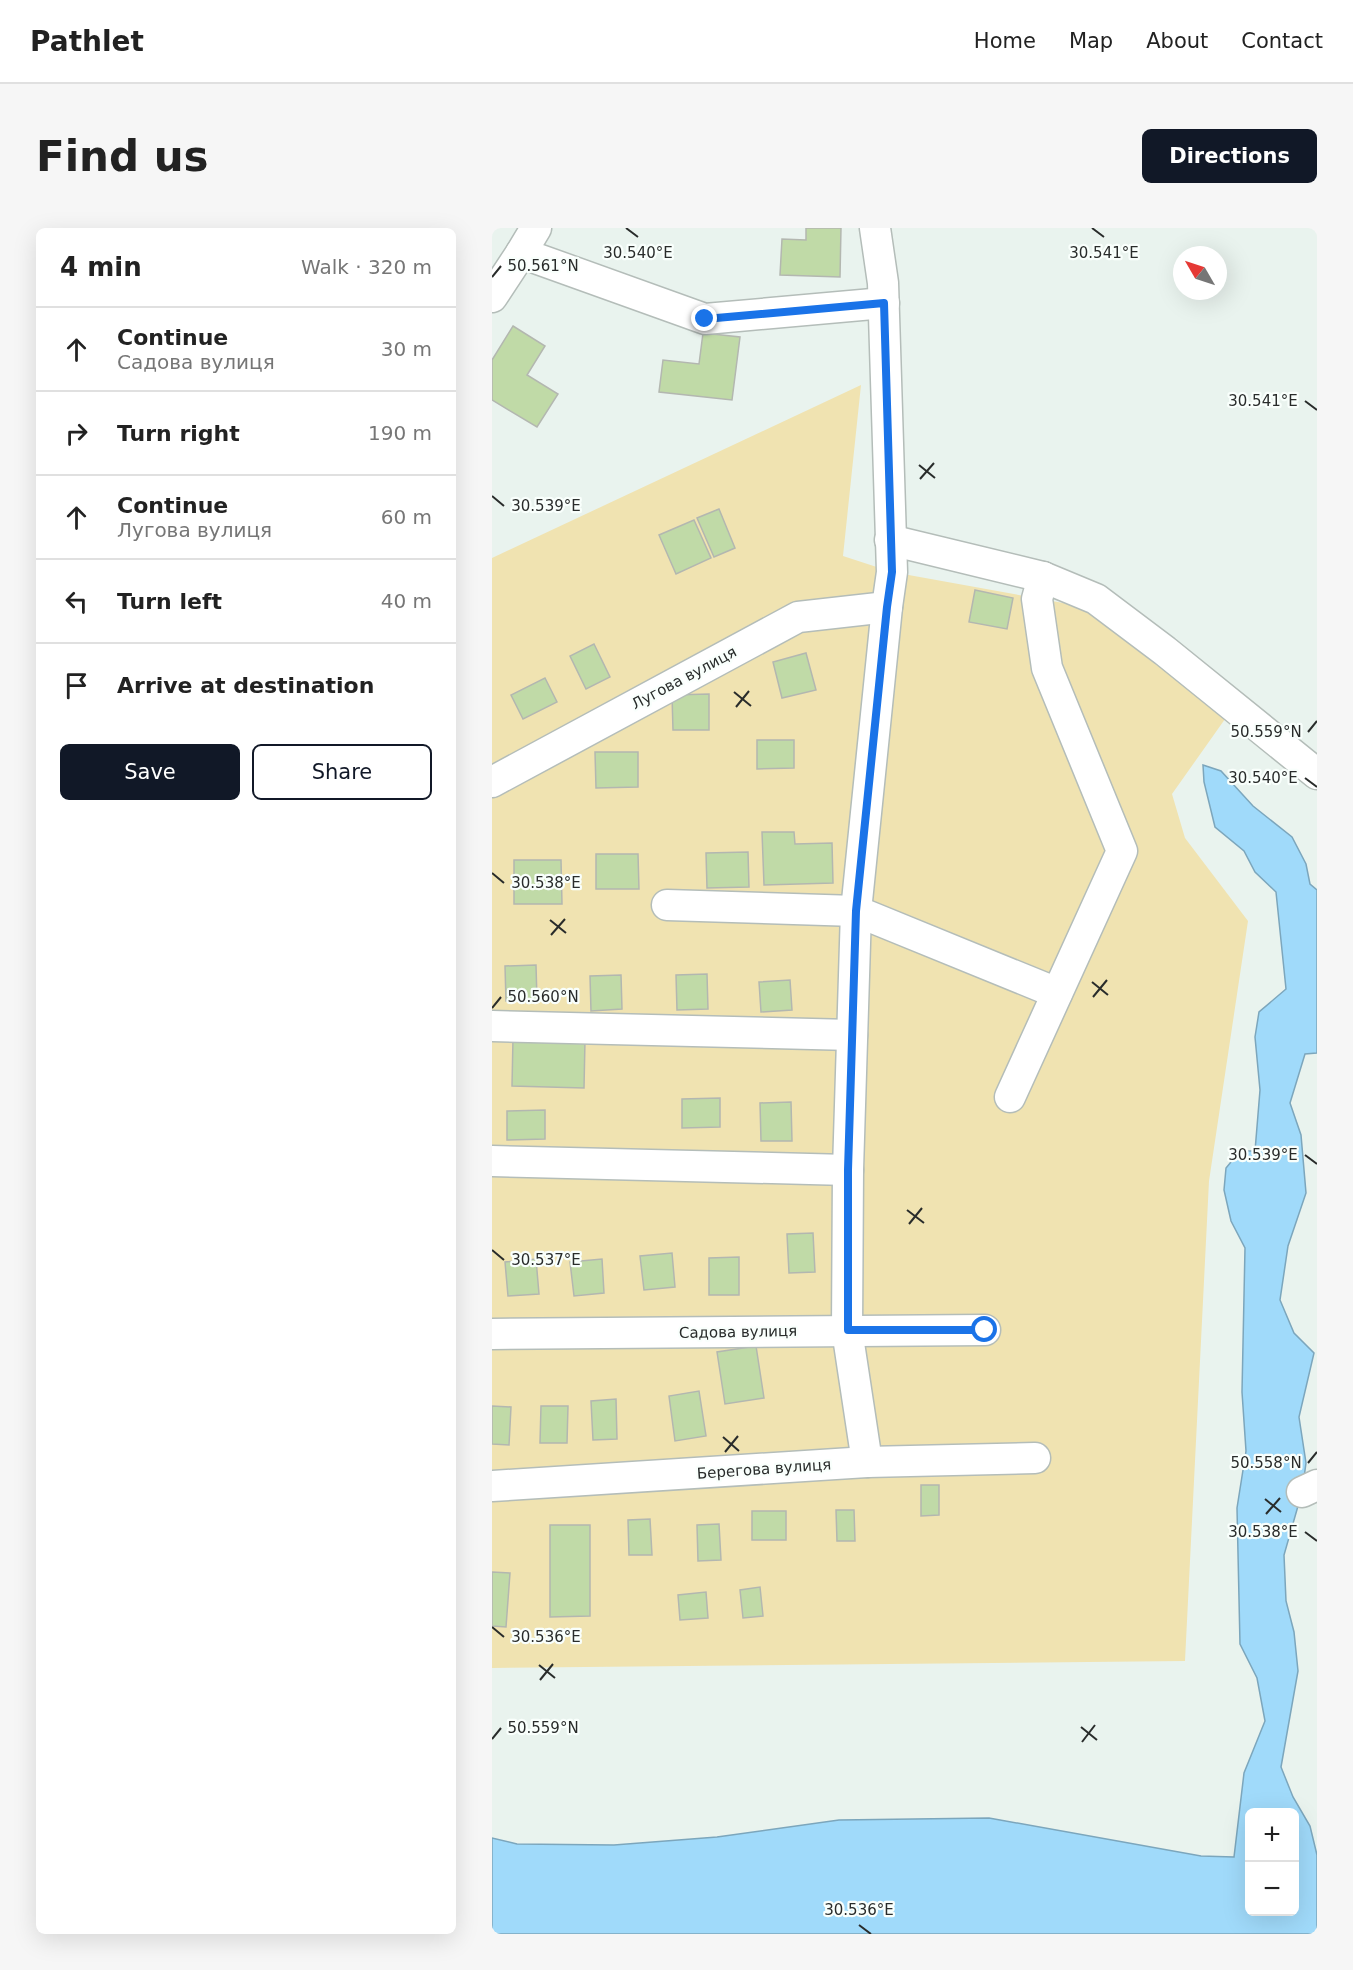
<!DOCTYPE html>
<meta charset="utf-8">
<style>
:root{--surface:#fff;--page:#f6f6f6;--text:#222;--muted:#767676;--line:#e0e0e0;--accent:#111827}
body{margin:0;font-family:"DejaVu Sans",sans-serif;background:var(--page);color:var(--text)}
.controls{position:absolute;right:18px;bottom:18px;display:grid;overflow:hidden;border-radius:9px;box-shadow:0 6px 24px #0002}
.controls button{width:54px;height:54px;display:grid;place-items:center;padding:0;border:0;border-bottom:2px solid var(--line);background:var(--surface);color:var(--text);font:30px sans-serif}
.compass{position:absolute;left:681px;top:18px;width:54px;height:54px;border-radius:50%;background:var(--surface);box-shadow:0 6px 24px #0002;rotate:309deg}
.stop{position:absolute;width:18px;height:18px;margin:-14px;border:4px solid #1a73e8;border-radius:50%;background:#fff}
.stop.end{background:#1a73e8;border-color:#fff;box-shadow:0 2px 6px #0008}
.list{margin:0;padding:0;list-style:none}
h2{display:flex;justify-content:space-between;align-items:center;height:78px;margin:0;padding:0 24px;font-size:26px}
h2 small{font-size:20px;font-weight:400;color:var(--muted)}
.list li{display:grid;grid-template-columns:39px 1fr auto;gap:18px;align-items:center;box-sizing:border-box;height:84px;padding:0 24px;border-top:2px solid var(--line)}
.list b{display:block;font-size:22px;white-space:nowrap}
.list p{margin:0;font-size:20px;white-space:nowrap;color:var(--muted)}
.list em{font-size:20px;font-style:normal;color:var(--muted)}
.actions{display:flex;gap:12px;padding:18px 24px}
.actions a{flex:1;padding:14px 0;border:2px solid var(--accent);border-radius:9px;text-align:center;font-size:21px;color:var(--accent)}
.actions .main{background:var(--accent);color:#fff}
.icon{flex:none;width:33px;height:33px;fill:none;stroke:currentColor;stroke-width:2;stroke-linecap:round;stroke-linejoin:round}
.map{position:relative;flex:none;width:825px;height:1706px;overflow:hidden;border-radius:9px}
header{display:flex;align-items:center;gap:36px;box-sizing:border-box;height:84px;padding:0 30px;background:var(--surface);border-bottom:2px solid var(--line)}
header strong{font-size:28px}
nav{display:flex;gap:33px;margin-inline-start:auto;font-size:21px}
.intro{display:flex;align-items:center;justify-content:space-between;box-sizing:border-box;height:144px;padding:0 36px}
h1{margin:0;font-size:42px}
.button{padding:15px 27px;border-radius:9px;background:var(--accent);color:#fff;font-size:21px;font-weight:700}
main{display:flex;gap:36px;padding:0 36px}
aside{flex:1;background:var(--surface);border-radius:9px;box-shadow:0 6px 24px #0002}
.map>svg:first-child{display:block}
.green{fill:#f0e3b1}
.water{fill:#a0dafa;stroke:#7ca6bc;stroke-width:1.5;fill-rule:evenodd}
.building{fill:#c0daa7;stroke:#b3b7b0;stroke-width:1.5}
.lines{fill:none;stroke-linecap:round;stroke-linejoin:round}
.minor-casing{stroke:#b4bdb9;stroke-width:33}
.minor{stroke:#fff;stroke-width:30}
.route{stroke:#1a73e8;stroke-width:8}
.ticks{fill:none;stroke:#292c2b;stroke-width:2}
.labels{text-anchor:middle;stroke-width:4.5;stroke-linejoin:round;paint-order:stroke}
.street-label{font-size:15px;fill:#292c2b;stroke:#f9fffc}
.ticks-label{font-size:15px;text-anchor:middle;fill:#292c2b;stroke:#f9fffc;stroke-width:4.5;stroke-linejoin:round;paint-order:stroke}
</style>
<header>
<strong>Pathlet</strong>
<nav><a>Home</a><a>Map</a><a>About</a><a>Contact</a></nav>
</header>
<div class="intro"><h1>Find us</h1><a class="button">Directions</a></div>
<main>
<aside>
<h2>4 min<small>Walk · 320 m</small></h2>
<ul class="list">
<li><svg class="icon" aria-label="ahead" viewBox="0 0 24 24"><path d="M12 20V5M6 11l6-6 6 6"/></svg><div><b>Continue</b><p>Садова вулиця</p></div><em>30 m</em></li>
<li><svg class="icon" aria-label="right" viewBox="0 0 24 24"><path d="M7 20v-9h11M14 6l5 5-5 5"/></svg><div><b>Turn right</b></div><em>190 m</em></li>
<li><svg class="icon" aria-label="ahead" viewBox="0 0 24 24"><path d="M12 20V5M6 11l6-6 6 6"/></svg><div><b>Continue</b><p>Лугова вулиця</p></div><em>60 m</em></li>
<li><svg class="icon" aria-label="left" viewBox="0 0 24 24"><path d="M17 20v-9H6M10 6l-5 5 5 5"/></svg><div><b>Turn left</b></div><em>40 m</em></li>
<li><svg class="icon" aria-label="arrive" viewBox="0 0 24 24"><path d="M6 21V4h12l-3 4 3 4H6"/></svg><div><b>Arrive at destination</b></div></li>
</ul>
<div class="actions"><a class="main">Save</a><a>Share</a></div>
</aside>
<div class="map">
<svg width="825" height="1706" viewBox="0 0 825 1706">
<rect width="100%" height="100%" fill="#e9f3ee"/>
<!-- green -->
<path class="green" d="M369,157L351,328L400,344L588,378L738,484L680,566L693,610L756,693L717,953L693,1433L0,1440V330Z"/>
<!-- water -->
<path class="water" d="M711,537L729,543L761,578L800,609L814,636L818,656L825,662V825L813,826L798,875L809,907L814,965L796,1018L788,1072L802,1105L822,1125L807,1189L814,1235L810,1264L792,1327L794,1373L802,1404L806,1443L789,1539L801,1569L818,1598L825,1627V1706H0V1610L25,1616L122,1617L225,1609L347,1592L497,1590L709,1628L742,1629L752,1545L773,1493L765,1450L748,1416L745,1280L754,1223L750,1164L753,1020L739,993L732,962L734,940L748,923H763L768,862L763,809L767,784L794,761L784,664L763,644L752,623L723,599L712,554ZM758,1584H802V1684H758Z"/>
<!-- building -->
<g class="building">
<path d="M314,0H349L348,49L288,47L290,11L314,12Z"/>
<path d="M21,98L53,118L35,147L66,166L45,199L0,172V132Z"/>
<path d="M211,105L248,109L240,172L167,164L171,132L207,136Z"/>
<path d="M227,281L243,320L222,329L205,290Z"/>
<path d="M202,292L219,330L184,346L167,307Z"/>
<path d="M483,362L521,370L515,401L477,394Z"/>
<path d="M102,416L118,449L94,461L78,428Z"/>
<path d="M314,425L324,462L290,470L281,434Z"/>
<path d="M53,450L65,474L31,491L19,467Z"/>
<path d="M217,466V502H181L180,467Z"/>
<path d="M265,512H302V540L265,541Z"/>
<path d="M103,524H146V559L104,560Z"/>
<path d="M270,604H302L303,616L340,615L341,655L272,657Z"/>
<path d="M256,624L257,659L215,660L214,625Z"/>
<path d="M104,626H146L147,661H104Z"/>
<path d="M22,632H69L70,676H22Z"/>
<path d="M44,737L45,772L14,773L13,738Z"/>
<path d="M215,746L216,781L185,782L184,747Z"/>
<path d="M129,747L130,781L99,783L98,748Z"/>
<path d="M298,752L300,782L269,784L267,754Z"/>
<path d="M21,810L93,812L92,860L20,858Z"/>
<path d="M228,870V899L190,900V871Z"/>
<path d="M299,874L300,913H269L268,875Z"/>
<path d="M53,882V911L15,912V883Z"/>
<path d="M321,1005L323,1044L297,1045L295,1006Z"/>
<path d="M180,1025L183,1059L152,1062L148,1028Z"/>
<path d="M247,1029V1067H217V1030Z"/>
<path d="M44,1031L47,1066L16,1068L13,1034Z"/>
<path d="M110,1031L112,1065L82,1068L78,1034Z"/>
<path d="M264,1118L272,1170L233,1176L225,1124Z"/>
<path d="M207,1163L214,1208L183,1213L177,1168Z"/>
<path d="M124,1171L125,1211L101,1212L99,1173Z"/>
<path d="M0,1178L19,1179L17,1217L0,1216Z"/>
<path d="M49,1178H76L75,1215H48Z"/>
<path d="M429,1257H447V1287L429,1288Z"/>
<path d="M344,1282H362L363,1313H345Z"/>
<rect x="260" y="1283" width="34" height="29"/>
<path d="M158,1291L160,1327H137L136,1292Z"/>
<path d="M227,1296L229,1332L206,1333L205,1297Z"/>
<path d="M58,1297H98V1388L58,1389Z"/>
<path d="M0,1344L18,1345L14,1399L0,1398Z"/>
<path d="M268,1359L271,1388L251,1390L248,1362Z"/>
<path d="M214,1364L216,1390L188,1392L186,1367Z"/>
</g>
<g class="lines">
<defs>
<g id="minor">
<path d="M29,25L44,0"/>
<path d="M0,69L29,25L213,91L392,75"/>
<path d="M398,312L551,349L604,371L673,423L825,546"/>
<path d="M0,554L306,389L395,379"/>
<path d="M175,677L364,683L565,765"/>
<path d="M0,798L360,807"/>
<path d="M518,869L630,623L555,440L545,371L551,349"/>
<path d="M0,933L356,942"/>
<path d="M0,1106L493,1102"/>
<path d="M375,1234L355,1102L356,942L364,683L395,379L400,344L391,55L383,0"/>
<path d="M0,1258L375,1234L543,1230"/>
<path d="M810,1264L825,1257"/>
</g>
</defs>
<!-- minor casing -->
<use href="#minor" class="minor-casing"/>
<!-- minor -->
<use href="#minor" class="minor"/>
</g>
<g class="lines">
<!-- route -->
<path class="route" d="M213,91L392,75L400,344L395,379L364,683L356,942V1102H493"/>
</g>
<!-- ticks -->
<path class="ticks" d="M134,0L146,9M600,0L612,9M0,49L9,38M813,173L825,182M427,237L443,250M428,251L442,235M0,268L12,278M242,464L259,478M244,479L257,463M816,504L825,493M813,550L825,559M0,645L12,655M58,692L74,705M59,707L73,691M600,754L616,767M601,769L615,752M0,780L9,769M813,927L825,936M415,982L432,995M417,996L430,980M0,1022L12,1032M231,1209L247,1223M233,1224L246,1208M816,1235L825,1224M773,1271L789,1284M774,1286L788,1270M813,1304L825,1313M0,1399L12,1409M47,1437L63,1450M48,1452L61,1436M589,1499L605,1512M0,1511L9,1500M590,1514L603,1497M367,1697L379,1706"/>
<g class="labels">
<!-- street labels -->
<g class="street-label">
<text transform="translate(192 450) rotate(-28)" y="5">Лугова вулиця</text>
<text transform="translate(246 1104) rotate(-1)" y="5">Садова вулиця</text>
<text transform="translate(272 1241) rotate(-4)" y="5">Берегова вулиця</text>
</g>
</g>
<g class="ticks-label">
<text x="146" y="30">30.540°E</text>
<text x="612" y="30">30.541°E</text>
<text x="51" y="43">50.561°N</text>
<text x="771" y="178">30.541°E</text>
<text x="54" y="283">30.539°E</text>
<text x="774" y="509">50.559°N</text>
<text x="771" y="555">30.540°E</text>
<text x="54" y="660">30.538°E</text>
<text x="51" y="774">50.560°N</text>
<text x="771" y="932">30.539°E</text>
<text x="54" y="1037">30.537°E</text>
<text x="774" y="1240">50.558°N</text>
<text x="771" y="1309">30.538°E</text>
<text x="54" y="1414">30.536°E</text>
<text x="51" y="1505">50.559°N</text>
<text x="367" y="1687">30.536°E</text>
</g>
</svg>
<div class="controls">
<button>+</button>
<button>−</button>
</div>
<svg class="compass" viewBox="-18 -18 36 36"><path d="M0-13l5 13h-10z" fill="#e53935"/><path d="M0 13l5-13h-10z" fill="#767676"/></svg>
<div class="stop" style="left:493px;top:1102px"></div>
<div class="stop end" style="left:213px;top:91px"></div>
</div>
</main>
